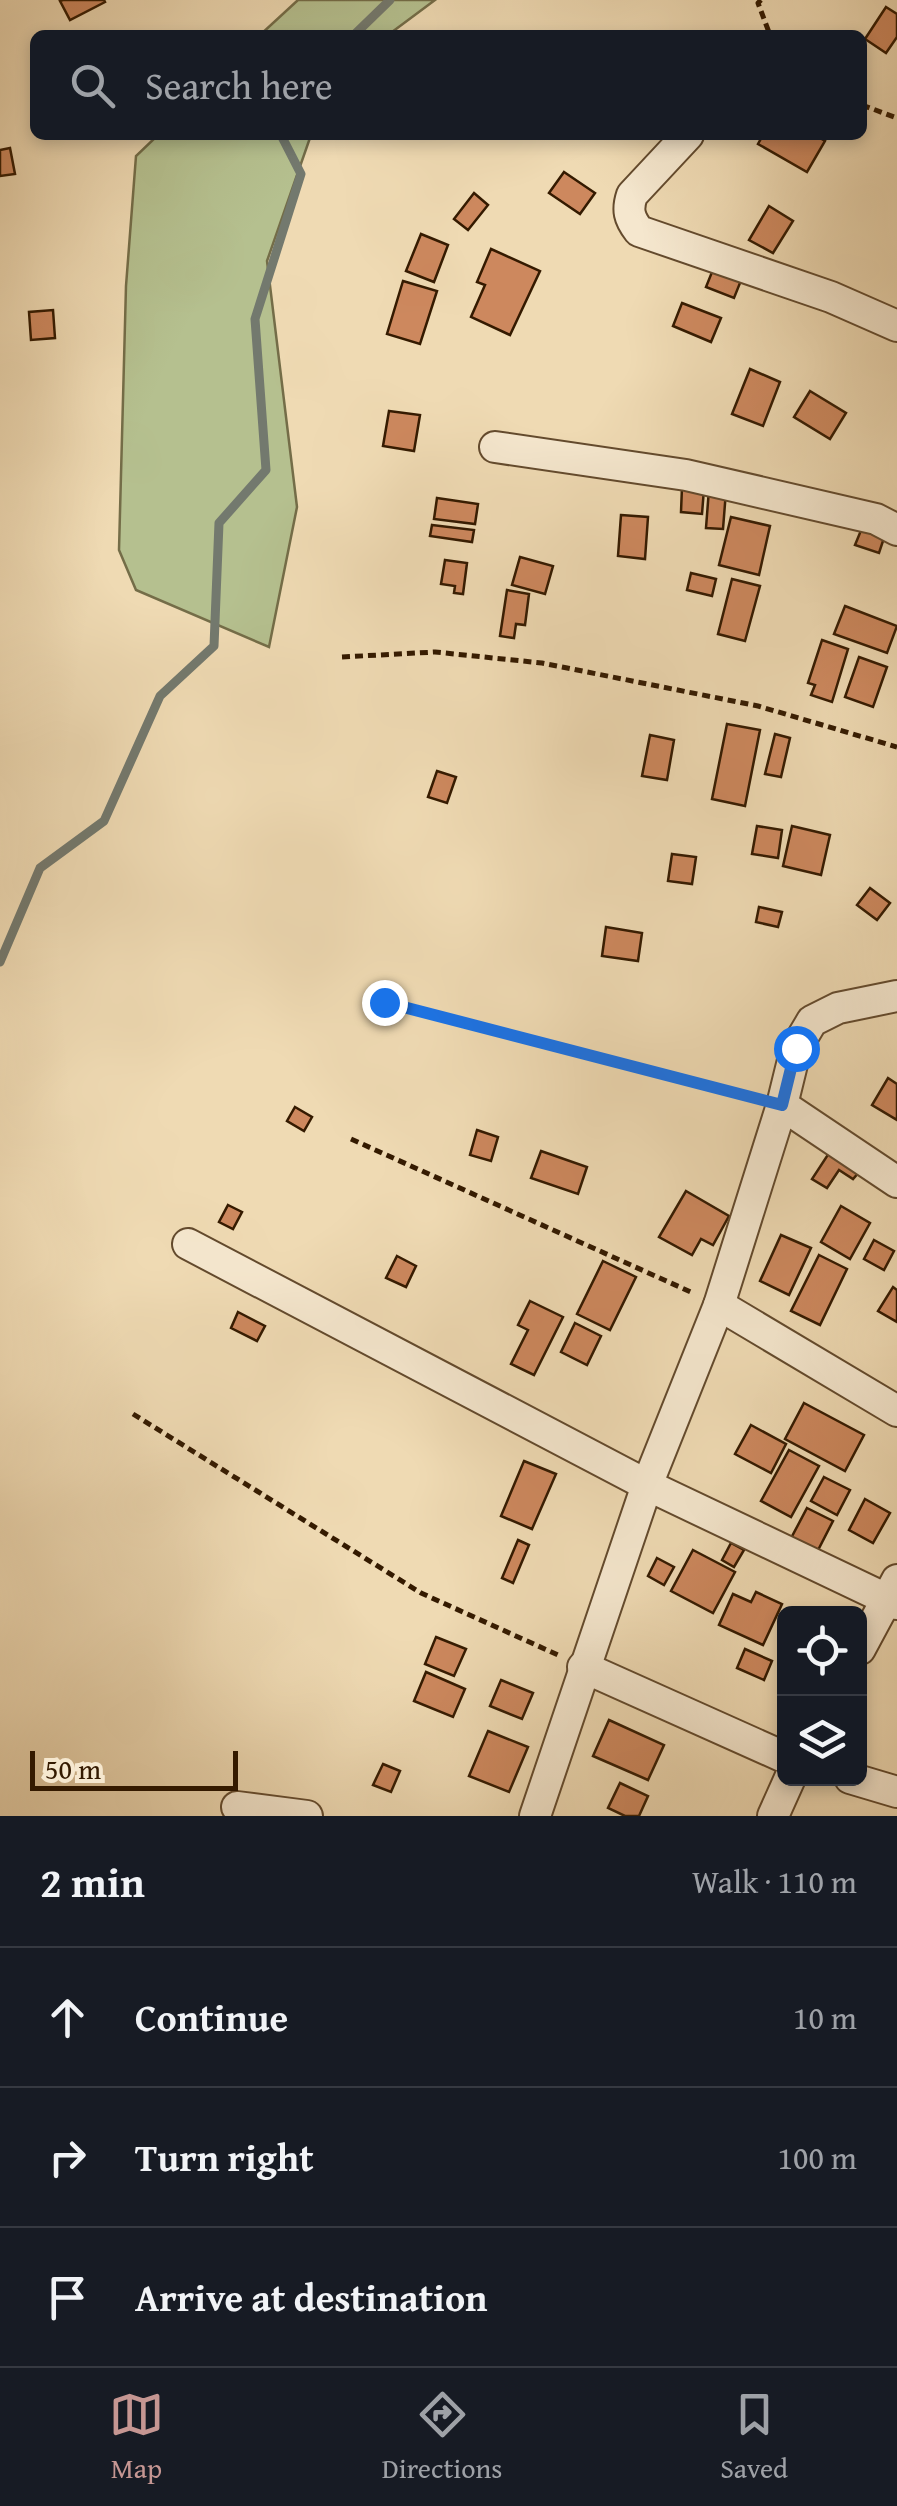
<!DOCTYPE html>
<meta charset="utf-8">
<style>
:root{--surface:#171b24;--page:#20242c;--text:#f1f3f6;--muted:#9ea1a6;--line:#363941;--accent:#c59692}
body{margin:0;font-family:"Gentium Book Plus",serif;background:var(--page);color:var(--text)}
.controls{position:absolute;right:30px;bottom:30px;display:grid;overflow:hidden;border-radius:15px;box-shadow:0 5px 15px #0003}
.controls button{width:90px;height:90px;display:grid;place-items:center;padding:0;border:0;border-bottom:2px solid var(--line);background:var(--surface);color:var(--text);font:50px sans-serif}
.scale{position:absolute;left:30px;bottom:25px;width:208px;box-sizing:border-box;padding-left:10px;border:5px solid #341a00;border-top:0;font-size:28px;line-height:35px;white-space:nowrap;color:#341a00;-webkit-text-stroke:8px #f5e7ce;paint-order:stroke}
.stop{position:absolute;width:30px;height:30px;margin:-22px;border:8px solid #1a73e8;border-radius:50%;background:#fff}
.stop.end{background:#1a73e8;border-color:#fff;box-shadow:0 2px 10px #0008}
.list{margin:0;padding:0;list-style:none}
h2{display:flex;justify-content:space-between;align-items:center;height:130px;margin:0;padding:0 40px;font-size:42px}
h2 small{font-size:32px;font-weight:400;color:var(--muted)}
.list li{display:grid;grid-template-columns:65px 1fr auto;gap:30px;align-items:center;box-sizing:border-box;height:140px;padding:0 40px;border-top:2px solid var(--line)}
.list b{display:block;font-size:38px;white-space:nowrap}
.list em{font-size:32px;font-style:normal;color:var(--muted)}
.icon{flex:none;width:55px;height:55px;fill:none;stroke:currentColor;stroke-width:2;stroke-linecap:round;stroke-linejoin:round}
.map{position:relative;flex:none;width:897px;height:1816px;overflow:hidden}
.search{position:absolute;background:var(--surface);box-shadow:0 5px 15px #0003;left:30px;right:30px;top:30px;height:110px;display:flex;align-items:center;gap:25px;box-sizing:border-box;padding:0 35px;border-radius:15px;color:var(--muted);font-size:38px}
.sheet{height:550px;background:var(--surface)}
nav{display:flex;justify-content:space-around;align-items:center;box-sizing:border-box;height:140px;border-top:2px solid var(--line);background:var(--surface);font-size:28px;color:var(--muted)}
nav a{display:grid;justify-items:center;gap:5px}
nav .on{color:var(--accent)}
.map>svg:first-child{display:block}
.green{fill:#b5c08f;stroke:#746d48;stroke-width:2.5}
.lines{fill:none;stroke-linecap:round;stroke-linejoin:round}
.stream{stroke:#73796e;stroke-width:9}
.building{fill:#cd885e;stroke:#341a00;stroke-width:2.5}
.minor-casing{stroke:#634a2d;stroke-width:34}
.path{stroke:#341a00;stroke-width:5;stroke-dasharray:8 5;stroke-linecap:butt}
.minor{stroke:#f5e7ce;stroke-width:30}
.route{stroke:#1a73e8;stroke-width:12}
</style>
<div class="map">
<svg width="897" height="1816" viewBox="0 0 897 1816">
<rect width="100%" height="100%" fill="#efdab3"/>
<filter id="stains"><feTurbulence type="fractalNoise" baseFrequency=".002" numOctaves="4"/><feColorMatrix values="0 0 0 0 .2 0 0 0 0 .09 0 0 0 0 .02 0 0 0 .5 -.17"/></filter>
<radialGradient id="worn" r=".72"><stop offset=".6" stop-color="#630" stop-opacity="0"/><stop offset="1" stop-color="#630" stop-opacity=".3"/></radialGradient>
<!-- green -->
<g class="green">
<path d="M298,0H435L388,35H260Z"/>
<path d="M158,135H311L267,261L297,507L269,647L136,590L119,550L126,286L136,156Z"/>
</g>
<g class="lines">
<!-- stream -->
<g class="stream">
<path d="M354,35L390,0"/>
<path d="M0,962L40,868L104,821L160,696L214,646L219,523L266,470L255,319L301,174L281,135"/>
</g>
</g>
<!-- building -->
<g class="building">
<path d="M63,0H104L105,2L70,20L60,1Z"/>
<path d="M886,7L897,14V37L886,53L865,39Z"/>
<path d="M763,135H815L825,141L807,172L758,144Z"/>
<path d="M10,148L15,174L0,176V150Z"/>
<path d="M564,172L595,193L580,214L549,193Z"/>
<path d="M474,193L488,205L468,230L454,219Z"/>
<path d="M769,206L793,221L773,253L749,240Z"/>
<path d="M421,234L448,245L434,282L406,271Z"/>
<path d="M491,249L540,271L510,335L471,317L485,285L477,282Z"/>
<path d="M716,262L744,273L734,298L706,287Z"/>
<path d="M403,281L437,291L420,344L387,334Z"/>
<path d="M682,303L721,318L711,342L673,326Z"/>
<path d="M53,310L55,338L31,340L29,312Z"/>
<path d="M750,369L780,382L763,426L732,414Z"/>
<path d="M810,391L846,413L830,439L794,417Z"/>
<path d="M389,411L420,415L414,451L383,446Z"/>
<path d="M682,487L704,489L702,514L681,512Z"/>
<path d="M709,489L726,491L723,529L706,528Z"/>
<path d="M437,498L478,504L475,524L434,519Z"/>
<path d="M621,515L648,517L645,559L618,556Z"/>
<path d="M731,517L770,526L759,575L719,565Z"/>
<path d="M432,525L474,530L472,542L430,536Z"/>
<path d="M862,528L885,535L879,553L855,545Z"/>
<path d="M520,557L553,566L545,594L512,585Z"/>
<path d="M445,560L467,563L463,594L454,593L455,586L441,584Z"/>
<path d="M691,573L716,579L712,596L687,590Z"/>
<path d="M732,579L760,586L745,641L718,634Z"/>
<path d="M507,590L529,594L525,625L516,624L514,638L500,636Z"/>
<path d="M845,606L897,626L887,653L834,634Z"/>
<path d="M822,640L848,649L832,702L811,695L815,685L808,683Z"/>
<path d="M859,657L887,667L873,707L845,697Z"/>
<path d="M727,724L760,730L745,806L712,799Z"/>
<path d="M775,734L790,738L781,777L765,774Z"/>
<path d="M650,735L674,740L667,780L642,776Z"/>
<path d="M437,771L456,777L447,803L428,797Z"/>
<path d="M757,826L782,830L778,858L752,854Z"/>
<path d="M792,826L830,835L821,875L783,866Z"/>
<path d="M672,854L696,857L692,884L668,881Z"/>
<path d="M870,888L890,903L877,920L857,905Z"/>
<path d="M759,907L782,912L778,927L756,922Z"/>
<path d="M606,927L642,933L638,961L602,956Z"/>
<path d="M888,1078L897,1084V1120L872,1105Z"/>
<path d="M295,1107L312,1117L304,1131L287,1121Z"/>
<path d="M477,1130L498,1137L491,1161L470,1155Z"/>
<path d="M831,1150L860,1171L853,1179L839,1170L827,1188L812,1179Z"/>
<path d="M541,1151L587,1167L578,1194L531,1178Z"/>
<path d="M686,1191L729,1216L713,1245L701,1239L692,1255L659,1237Z"/>
<path d="M228,1205L242,1212L233,1229L219,1222Z"/>
<path d="M841,1206L870,1223L850,1259L821,1242Z"/>
<path d="M781,1235L811,1248L789,1295L760,1281Z"/>
<path d="M874,1240L894,1251L884,1270L864,1259Z"/>
<path d="M819,1255L847,1269L820,1325L791,1311Z"/>
<path d="M397,1256L416,1266L406,1287L386,1278Z"/>
<path d="M603,1261L636,1277L610,1330L577,1314Z"/>
<path d="M893,1287L897,1290V1322L878,1311Z"/>
<path d="M530,1301L563,1317L534,1375L511,1364L528,1330L518,1325Z"/>
<path d="M238,1312L265,1326L257,1341L231,1328Z"/>
<path d="M575,1323L601,1336L587,1365L561,1352Z"/>
<path d="M804,1403L864,1435L845,1471L785,1439Z"/>
<path d="M751,1425L786,1444L771,1473L735,1454Z"/>
<path d="M789,1450L819,1466L791,1517L761,1501Z"/>
<path d="M524,1461L556,1474L532,1529L501,1516Z"/>
<path d="M824,1477L850,1490L837,1515L811,1501Z"/>
<path d="M865,1499L890,1513L873,1543L849,1530Z"/>
<path d="M807,1508L833,1521L815,1556L789,1542Z"/>
<path d="M518,1540L529,1545L513,1583L502,1578Z"/>
<path d="M731,1543L744,1550L734,1567L722,1560Z"/>
<path d="M693,1550L735,1572L713,1613L671,1591Z"/>
<path d="M657,1558L674,1567L664,1585L648,1576Z"/>
<path d="M756,1592L782,1604L763,1645L719,1625L733,1594L751,1602Z"/>
<path d="M436,1637L466,1649L454,1676L425,1664Z"/>
<path d="M745,1649L772,1661L764,1680L737,1668Z"/>
<path d="M426,1672L465,1689L453,1717L414,1701Z"/>
<path d="M501,1680L533,1693L522,1719L490,1706Z"/>
<path d="M609,1720L664,1745L648,1780L593,1756Z"/>
<path d="M488,1731L528,1747L509,1792L469,1776Z"/>
<path d="M383,1764L400,1771L391,1792L373,1785Z"/>
<path d="M620,1783L648,1796L639,1816H625L608,1808Z"/>
</g>
<g class="lines">
<defs>
<g id="minor">
<path d="M688,135L632,195C627,210 629,218 639,231L831,297L897,326"/>
<path d="M495,447L686,475L876,519L897,530"/>
<path d="M782,1105L897,1182"/>
<path d="M188,1244L647,1485L897,1604"/>
<path d="M719,1305L897,1411"/>
<path d="M860,1649L897,1580"/>
<path d="M583,1667L784,1757"/>
<path d="M850,1778L897,1792"/>
<path d="M237,1807L307,1816"/>
<path d="M535,1816L647,1485L719,1305L782,1105L796,1048L812,1021L838,1008L897,996"/>
<path d="M773,1816L790,1778"/>
</g>
</defs>
<!-- minor casing -->
<use href="#minor" class="minor-casing"/>
<!-- path -->
<g class="path">
<path d="M761,0L758,3L770,35"/>
<path d="M862,105L897,118"/>
<path d="M342,657L435,652L542,663L758,706L897,747"/>
<path d="M384,1002L754,1097"/>
<path d="M351,1139L693,1293"/>
<path d="M133,1414L421,1593L558,1655"/>
</g>
<!-- minor -->
<use href="#minor" class="minor"/>
</g>
<g class="lines">
<!-- route -->
<path class="route" d="M384,1002L782,1105L796,1048"/>
</g>
<rect width="100%" height="100%" filter="url(#stains)"/>
<rect width="100%" height="100%" fill="url(#worn)"/>
</svg>
<div class="controls">
<button><svg class="icon" aria-label="locate" viewBox="0 0 24 24"><circle cx="12" cy="12" r="6"/><path d="M12 2v4M12 18v4M2 12h4M18 12h4"/></svg></button>
<button><svg class="icon" aria-label="layers" viewBox="0 0 24 24"><path d="M12 4l9 5-9 5-9-5zM3 14l9 5 9-5"/></svg></button>
</div>
<div class="scale">50 m</div>
<div class="stop" style="left:796px;top:1048px"></div>
<div class="stop end" style="left:384px;top:1002px"></div>
<div class="search"><svg class="icon" aria-label="search" viewBox="0 0 24 24"><circle cx="10" cy="10" r="6"/><path d="M15 15l6 6"/></svg>Search here</div>
</div>
<section class="sheet">
<h2>2 min<small>Walk · 110 m</small></h2>
<ul class="list">
<li><svg class="icon" aria-label="ahead" viewBox="0 0 24 24"><path d="M12 20V5M6 11l6-6 6 6"/></svg><div><b>Continue</b></div><em>10 m</em></li>
<li><svg class="icon" aria-label="right" viewBox="0 0 24 24"><path d="M7 20v-9h11M14 6l5 5-5 5"/></svg><div><b>Turn right</b></div><em>100 m</em></li>
<li><svg class="icon" aria-label="arrive" viewBox="0 0 24 24"><path d="M6 21V4h12l-3 4 3 4H6"/></svg><div><b>Arrive at destination</b></div></li>
</ul>
</section>
<nav>
<a class="on"><svg class="icon" aria-label="map" viewBox="0 0 24 24"><path d="M3 6l6-2 6 2 6-2v14l-6 2-6-2-6 2zM9 4v14M15 6v14"/></svg>Map</a>
<a><svg class="icon" aria-label="directions" viewBox="0 0 24 24"><path d="M12 3l9 9-9 9-9-9zM9 14v-3h6M13 9l2 2-2 2"/></svg>Directions</a>
<a><svg class="icon" aria-label="saved" viewBox="0 0 24 24"><path d="M7 4h10v16l-5-4-5 4z"/></svg>Saved</a>
</nav>
